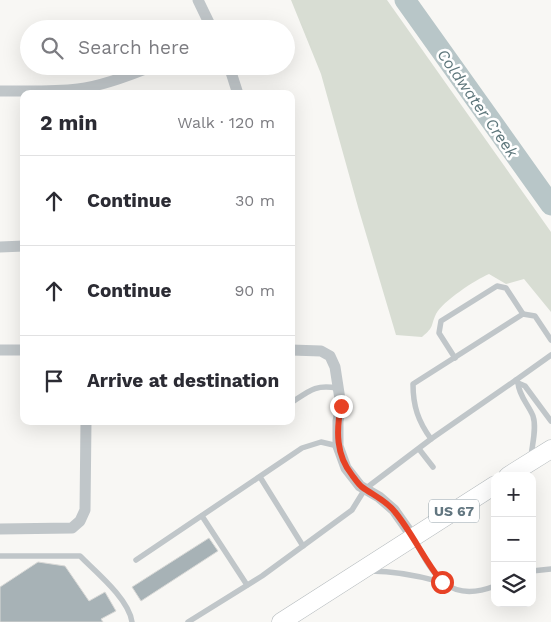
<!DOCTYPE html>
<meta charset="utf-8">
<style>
:root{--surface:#fff;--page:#f7f7f7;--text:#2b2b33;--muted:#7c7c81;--line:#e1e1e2}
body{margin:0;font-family:"Work Sans",sans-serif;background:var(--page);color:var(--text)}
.controls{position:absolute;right:15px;bottom:15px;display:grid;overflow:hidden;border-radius:10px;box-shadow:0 5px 20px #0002}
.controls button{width:45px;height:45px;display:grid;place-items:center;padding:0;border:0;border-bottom:1px solid var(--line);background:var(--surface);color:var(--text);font:25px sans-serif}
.stop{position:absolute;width:15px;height:15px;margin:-11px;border:4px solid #e74225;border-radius:50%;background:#fff}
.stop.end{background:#e74225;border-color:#fff;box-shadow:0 1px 5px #0008}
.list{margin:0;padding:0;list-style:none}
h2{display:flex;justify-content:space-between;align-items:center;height:65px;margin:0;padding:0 20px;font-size:21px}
h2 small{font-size:16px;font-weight:400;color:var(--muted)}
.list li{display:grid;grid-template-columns:32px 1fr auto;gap:15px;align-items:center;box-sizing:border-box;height:90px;padding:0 20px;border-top:1px solid var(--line)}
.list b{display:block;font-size:19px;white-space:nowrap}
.list em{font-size:16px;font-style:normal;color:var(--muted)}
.icon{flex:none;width:28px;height:28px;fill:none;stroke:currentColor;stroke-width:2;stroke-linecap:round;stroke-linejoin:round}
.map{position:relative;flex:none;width:551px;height:622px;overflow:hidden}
.search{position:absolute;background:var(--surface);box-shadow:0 5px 20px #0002;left:20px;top:20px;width:275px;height:55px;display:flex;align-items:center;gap:12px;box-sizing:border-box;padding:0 18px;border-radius:28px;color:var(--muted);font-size:19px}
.panel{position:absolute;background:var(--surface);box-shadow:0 5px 20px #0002;left:20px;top:90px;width:275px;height:335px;border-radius:10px}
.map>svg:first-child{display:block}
.green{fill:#d8ddd3}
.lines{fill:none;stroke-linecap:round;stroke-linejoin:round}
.river{stroke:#b8c6c8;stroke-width:21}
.building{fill:#a7b2b6;stroke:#d9d9d7}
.primary-casing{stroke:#b4babd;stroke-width:19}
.lane{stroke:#c0c6c9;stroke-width:5.5}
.street{stroke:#c0c6c9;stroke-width:11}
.primary{stroke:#fff;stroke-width:18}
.route{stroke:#e74225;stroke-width:6}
.labels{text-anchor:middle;stroke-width:5;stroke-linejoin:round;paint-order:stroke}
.shield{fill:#fff;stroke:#919fa6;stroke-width:1}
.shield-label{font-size:14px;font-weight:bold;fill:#627680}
.water-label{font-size:16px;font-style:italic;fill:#5d767b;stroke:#fff}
</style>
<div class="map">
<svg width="551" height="622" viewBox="0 0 551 622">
<rect width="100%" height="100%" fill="#f8f7f4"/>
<!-- green -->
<path class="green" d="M291,0H387L551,232V312L524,279L506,284L489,274C475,280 443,301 436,314C430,327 435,326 422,337L396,335L358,207L321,74Z"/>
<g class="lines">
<!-- river -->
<path class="river" d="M405,0L551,205"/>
</g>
<!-- building -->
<g class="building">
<path d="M209,538L218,551L141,601L132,587Z"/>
<path d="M38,562L65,566L89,601L105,592L116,611L101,619L103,622H0V587Z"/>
</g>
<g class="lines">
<defs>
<g id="primary">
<path d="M508,476L551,449"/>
<path d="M281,622L495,485"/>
</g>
</defs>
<!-- primary casing -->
<use href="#primary" class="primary-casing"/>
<!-- lane -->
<g class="lane">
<path d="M551,340L535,316L523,314L413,384C413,406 418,421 431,439L516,380L518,383L525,386L551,421"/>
<path d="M455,358L439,333L441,321L497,286L506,288L523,314"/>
<path d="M516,380L551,355"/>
<path d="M518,383C519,396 528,404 533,416C537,428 532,445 531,457"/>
<path d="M291,403C309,391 315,384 337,388"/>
<path d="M419,449L433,467"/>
<path d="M260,477L303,546"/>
<path d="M202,516L247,585"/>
<path d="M414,539C434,576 448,604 495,586"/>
<path d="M0,556H80C96,572 129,599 132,622"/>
<path d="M136,560L302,448L321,442L338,446"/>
<path d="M370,571C396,571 416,575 441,582"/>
<path d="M532,571L551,569"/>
<path d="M188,622L262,576L352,510L365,489L431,439"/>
</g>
<!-- street -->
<g class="street">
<path d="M198,0L212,29"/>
<path d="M229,66L238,94"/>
<path d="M0,91C26,91 53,92 78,89C102,86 131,75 153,66"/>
<path d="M0,247L24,246"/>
<path d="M0,350H24"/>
<path d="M291,350L321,351L330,356L335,367L341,406L338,421V446L346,468L360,486L379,497L394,510L413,537"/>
<path d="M0,529L72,528L80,521L85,510L86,421"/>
</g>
<!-- primary -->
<use href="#primary" class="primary"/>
</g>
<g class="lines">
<!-- route -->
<path class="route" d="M341,406C336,431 336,455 352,475C355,479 358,484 362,487C373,495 387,501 395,512C413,534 424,560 442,582"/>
</g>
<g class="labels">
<!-- shield labels -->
<rect class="shield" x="429" y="499.5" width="50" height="23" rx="4"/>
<g class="shield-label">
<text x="454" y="516">US 67</text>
</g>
<!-- water labels -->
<g class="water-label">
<text transform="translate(478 103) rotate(55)" y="6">Coldwater Creek</text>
</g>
</g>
</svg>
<div class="controls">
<button>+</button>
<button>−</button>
<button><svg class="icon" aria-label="layers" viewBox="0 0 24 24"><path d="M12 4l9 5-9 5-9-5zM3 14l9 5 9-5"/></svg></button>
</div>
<div class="stop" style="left:442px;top:582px"></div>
<div class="stop end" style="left:341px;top:406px"></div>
<div class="search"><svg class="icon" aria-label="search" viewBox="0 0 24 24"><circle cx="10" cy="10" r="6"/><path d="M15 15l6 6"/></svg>Search here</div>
<section class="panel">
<h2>2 min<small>Walk · 120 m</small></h2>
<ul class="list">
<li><svg class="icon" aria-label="ahead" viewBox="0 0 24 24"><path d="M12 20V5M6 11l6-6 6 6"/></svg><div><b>Continue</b></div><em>30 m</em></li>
<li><svg class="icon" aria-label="ahead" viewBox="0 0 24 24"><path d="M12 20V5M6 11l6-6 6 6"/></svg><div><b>Continue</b></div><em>90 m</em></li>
<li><svg class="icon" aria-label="arrive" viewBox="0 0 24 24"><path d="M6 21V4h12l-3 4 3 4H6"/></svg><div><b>Arrive at destination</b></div></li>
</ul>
</section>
</div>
